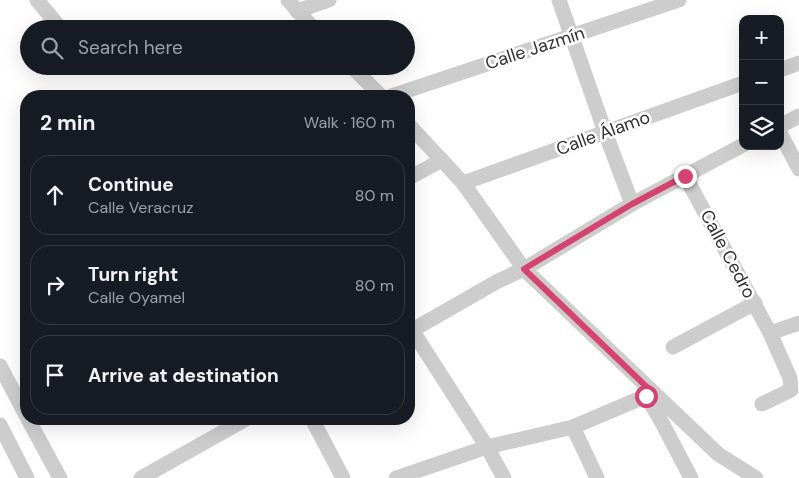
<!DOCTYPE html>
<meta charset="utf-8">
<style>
:root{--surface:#171b24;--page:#20242c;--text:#f1f3f6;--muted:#9ea1a6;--line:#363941}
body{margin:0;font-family:"DM Sans",sans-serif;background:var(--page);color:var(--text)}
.controls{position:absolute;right:15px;top:15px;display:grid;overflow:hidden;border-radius:10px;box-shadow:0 5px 20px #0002}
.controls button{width:45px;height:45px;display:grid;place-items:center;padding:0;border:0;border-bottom:1px solid var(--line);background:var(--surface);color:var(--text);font:25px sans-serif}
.stop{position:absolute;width:15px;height:15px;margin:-11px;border:4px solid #d54372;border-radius:50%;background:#fff}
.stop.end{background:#d54372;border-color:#fff;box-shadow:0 1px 5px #0008}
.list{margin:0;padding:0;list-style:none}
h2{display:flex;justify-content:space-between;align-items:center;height:65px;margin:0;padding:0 20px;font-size:21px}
h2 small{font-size:16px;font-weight:400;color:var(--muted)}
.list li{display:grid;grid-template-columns:32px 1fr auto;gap:15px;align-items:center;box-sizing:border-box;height:80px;margin:0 10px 10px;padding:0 10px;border:1px solid var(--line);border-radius:20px}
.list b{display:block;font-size:19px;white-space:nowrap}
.list p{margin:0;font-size:16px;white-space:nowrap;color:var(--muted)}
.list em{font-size:16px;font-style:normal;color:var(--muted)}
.icon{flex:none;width:28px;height:28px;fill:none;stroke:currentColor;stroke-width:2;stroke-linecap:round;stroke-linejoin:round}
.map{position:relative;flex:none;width:799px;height:478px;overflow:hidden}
.search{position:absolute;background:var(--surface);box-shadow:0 5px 20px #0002;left:20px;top:20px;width:395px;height:55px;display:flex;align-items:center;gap:12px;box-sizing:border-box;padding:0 18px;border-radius:28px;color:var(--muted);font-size:19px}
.panel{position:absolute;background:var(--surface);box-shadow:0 5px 20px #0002;left:20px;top:90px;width:395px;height:335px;border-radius:20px}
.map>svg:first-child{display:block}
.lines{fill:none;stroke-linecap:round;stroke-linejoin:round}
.minor{stroke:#cdcdcd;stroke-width:15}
.route{stroke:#d54372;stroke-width:6}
.labels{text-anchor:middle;stroke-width:5;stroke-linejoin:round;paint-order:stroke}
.street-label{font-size:18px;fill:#303030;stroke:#fff}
</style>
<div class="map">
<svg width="799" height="478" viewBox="0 0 799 478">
<rect width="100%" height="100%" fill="#fff"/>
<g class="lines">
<!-- minor -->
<g class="minor">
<path d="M37,0L61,29"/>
<path d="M288,0L314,29"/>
<path d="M559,0L605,132L632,204"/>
<path d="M297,11L329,0"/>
<path d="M351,66L381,96"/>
<path d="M780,70L799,63"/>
<path d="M391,96L679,0"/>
<path d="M409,125L463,183L524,269L718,454L756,478"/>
<path d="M780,126L799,116"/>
<path d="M780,133L799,169"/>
<path d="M685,176L770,333L790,378L791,390L762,404"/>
<path d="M409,178L442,160"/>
<path d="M463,183L743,83"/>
<path d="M412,330L487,447L504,478"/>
<path d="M409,332L498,281L524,269L632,204L743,145"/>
<path d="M770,333L799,323"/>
<path d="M673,347L755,303"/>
<path d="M0,366L26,415"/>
<path d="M646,396L659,417L691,478"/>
<path d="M28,419L60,478"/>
<path d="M312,419L343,478"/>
<path d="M0,425L27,478"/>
<path d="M573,427L597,478"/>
<path d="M141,478L246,419"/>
<path d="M396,478L487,447L573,427L653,393"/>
</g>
</g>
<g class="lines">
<!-- route -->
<path class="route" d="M646,396L653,393L524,269L632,204L685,176"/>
</g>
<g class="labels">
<!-- street labels -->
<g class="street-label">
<text transform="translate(535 48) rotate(-18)" y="6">Calle Jazmín</text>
<text transform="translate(603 133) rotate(-20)" y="6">Calle Álamo</text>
<text transform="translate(728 254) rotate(62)" y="6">Calle Cedro</text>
</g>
</g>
</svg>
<div class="controls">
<button>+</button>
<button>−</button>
<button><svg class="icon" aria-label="layers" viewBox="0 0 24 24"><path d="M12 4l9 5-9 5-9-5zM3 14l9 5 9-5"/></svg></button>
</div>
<div class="stop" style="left:646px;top:396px"></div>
<div class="stop end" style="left:685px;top:176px"></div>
<div class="search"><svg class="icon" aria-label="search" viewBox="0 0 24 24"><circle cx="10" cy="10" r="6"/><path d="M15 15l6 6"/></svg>Search here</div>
<section class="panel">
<h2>2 min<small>Walk · 160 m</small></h2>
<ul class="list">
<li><svg class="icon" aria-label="ahead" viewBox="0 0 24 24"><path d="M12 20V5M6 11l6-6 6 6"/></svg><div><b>Continue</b><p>Calle Veracruz</p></div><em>80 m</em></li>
<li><svg class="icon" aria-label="right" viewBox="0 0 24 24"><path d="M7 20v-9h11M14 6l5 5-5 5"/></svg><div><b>Turn right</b><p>Calle Oyamel</p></div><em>80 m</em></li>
<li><svg class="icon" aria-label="arrive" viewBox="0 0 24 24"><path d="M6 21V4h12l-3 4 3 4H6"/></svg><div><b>Arrive at destination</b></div></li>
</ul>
</section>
</div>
